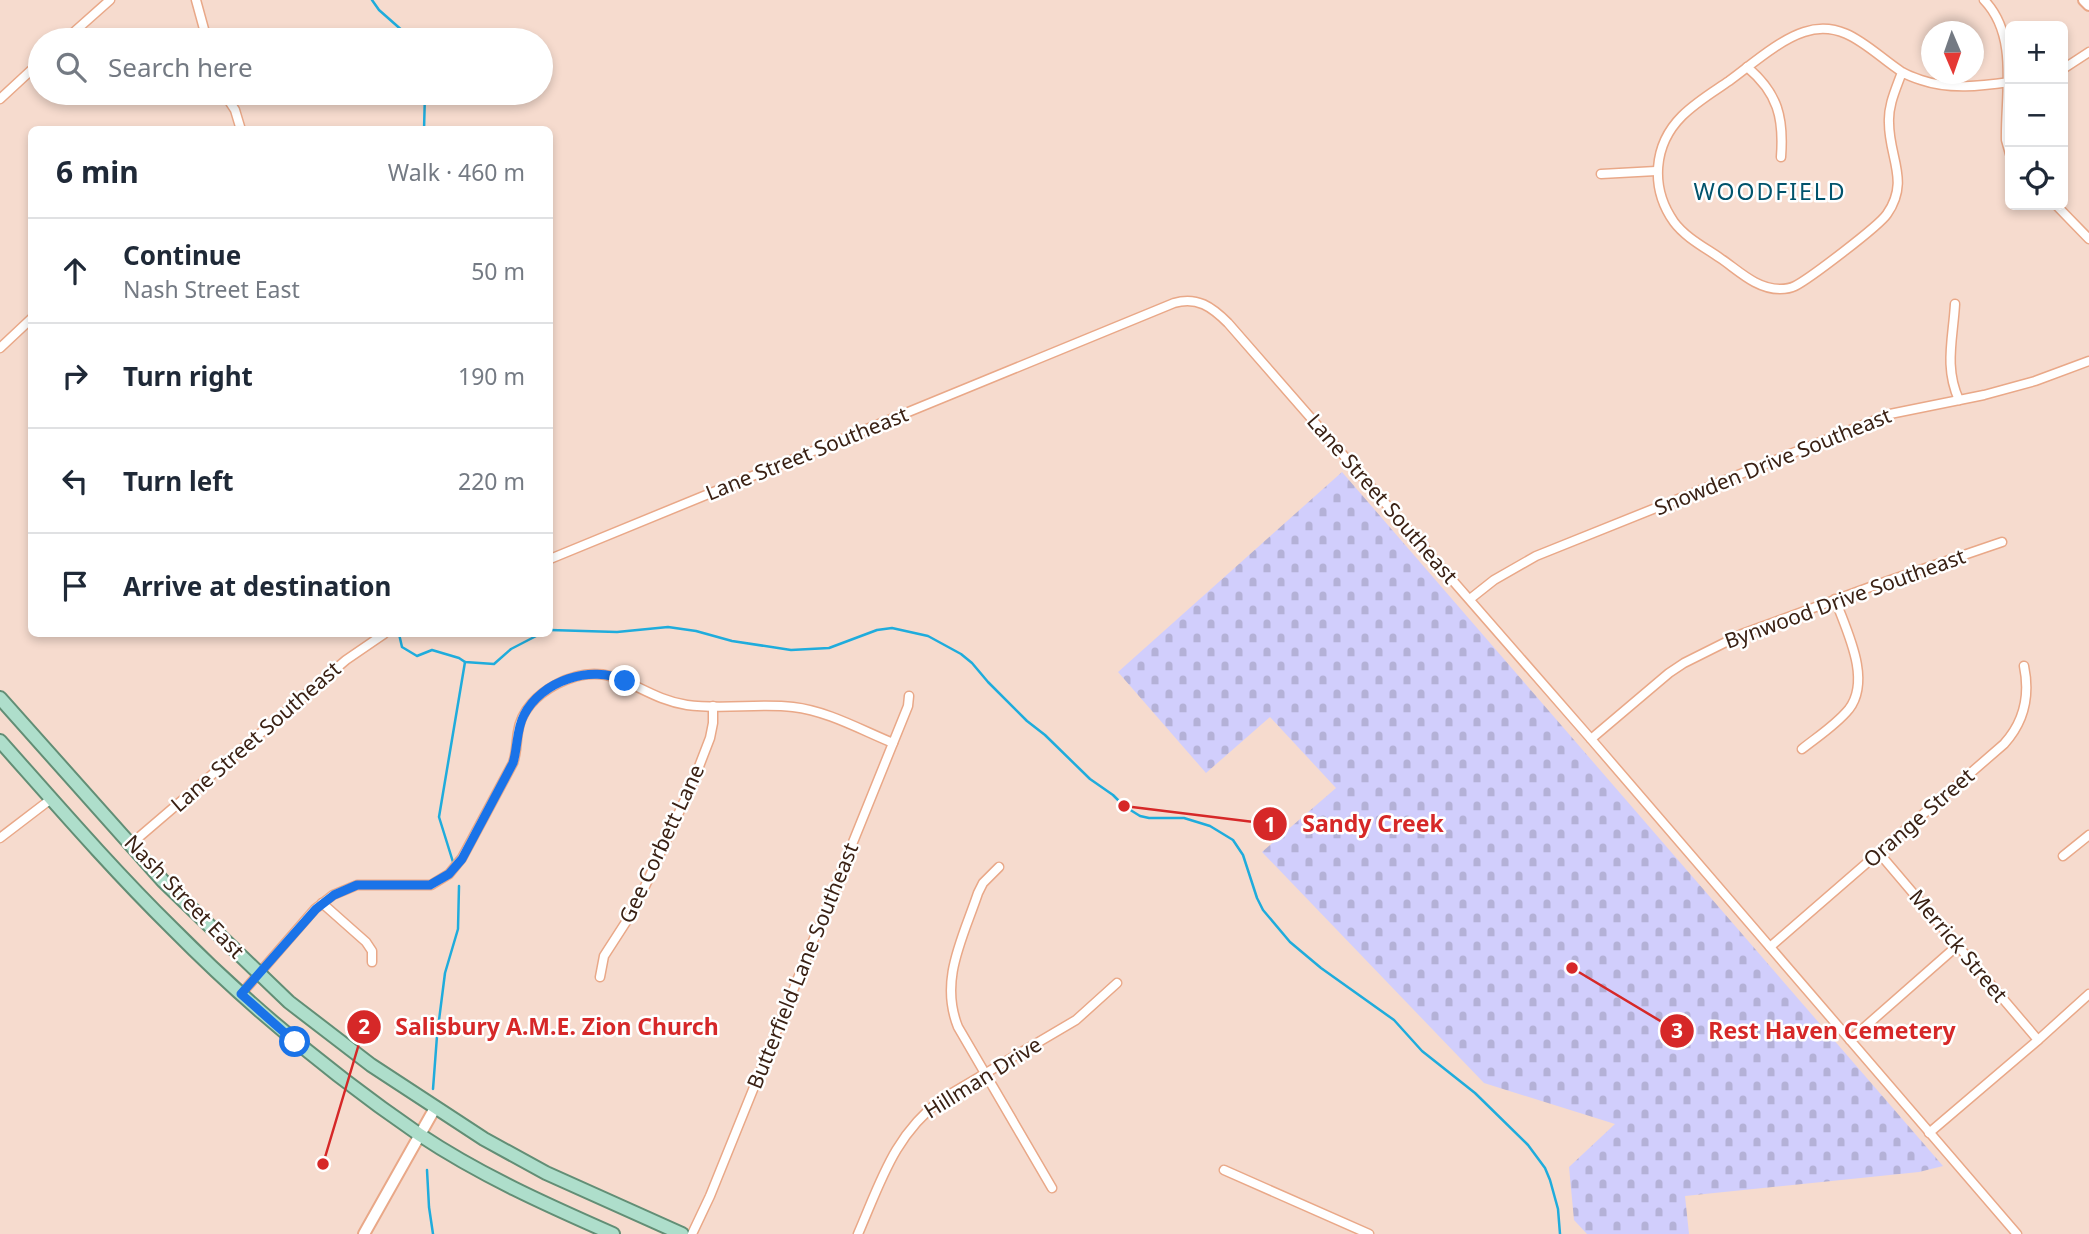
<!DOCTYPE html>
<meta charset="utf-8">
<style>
:root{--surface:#fff;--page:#f2f2f3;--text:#1f2937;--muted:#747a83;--line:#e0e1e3}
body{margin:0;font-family:"Noto Sans",sans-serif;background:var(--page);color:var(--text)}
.controls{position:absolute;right:21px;top:21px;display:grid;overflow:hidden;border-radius:10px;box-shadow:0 4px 10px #0003}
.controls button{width:63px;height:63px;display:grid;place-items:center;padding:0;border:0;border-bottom:2px solid var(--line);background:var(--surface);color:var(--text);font:35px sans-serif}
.compass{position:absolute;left:1921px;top:21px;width:63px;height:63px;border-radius:50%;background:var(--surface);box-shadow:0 4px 10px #0003;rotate:178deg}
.stop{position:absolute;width:21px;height:21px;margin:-16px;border:5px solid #1a73e8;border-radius:50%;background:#fff}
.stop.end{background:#1a73e8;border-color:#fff;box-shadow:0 2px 7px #0008}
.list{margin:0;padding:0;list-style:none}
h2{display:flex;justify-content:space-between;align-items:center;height:91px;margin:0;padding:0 28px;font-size:30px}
h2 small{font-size:23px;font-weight:400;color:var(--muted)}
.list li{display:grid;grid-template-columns:46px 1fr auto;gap:21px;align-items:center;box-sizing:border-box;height:105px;padding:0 28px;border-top:2px solid var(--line)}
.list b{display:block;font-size:26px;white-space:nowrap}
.list p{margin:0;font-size:23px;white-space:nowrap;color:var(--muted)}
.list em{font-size:23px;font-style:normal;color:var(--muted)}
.icon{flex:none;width:38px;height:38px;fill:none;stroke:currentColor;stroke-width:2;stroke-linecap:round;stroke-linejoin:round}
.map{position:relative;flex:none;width:2089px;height:1234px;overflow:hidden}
.search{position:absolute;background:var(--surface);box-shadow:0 4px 10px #0003;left:28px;top:28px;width:525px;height:77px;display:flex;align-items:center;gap:18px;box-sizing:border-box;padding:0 24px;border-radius:38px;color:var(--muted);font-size:26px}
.panel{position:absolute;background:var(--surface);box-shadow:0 4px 10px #0003;left:28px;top:126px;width:525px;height:511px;border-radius:10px}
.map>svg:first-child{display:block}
.cemetery{fill:url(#cemetery-stones)}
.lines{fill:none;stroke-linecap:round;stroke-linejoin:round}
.stream{stroke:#1facdc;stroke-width:2.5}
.minor-casing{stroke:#e9a888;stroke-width:11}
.tertiary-casing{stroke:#e9a888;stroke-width:14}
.primary-casing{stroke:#628e75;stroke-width:16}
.minor{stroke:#fff;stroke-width:8}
.tertiary{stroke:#fff;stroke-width:10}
.primary{stroke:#aedecb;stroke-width:12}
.route{stroke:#1a73e8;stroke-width:9}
.labels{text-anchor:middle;stroke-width:5;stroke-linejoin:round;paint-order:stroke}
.street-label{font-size:21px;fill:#3a2114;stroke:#fff}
.neighbourhood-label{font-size:23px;letter-spacing:2px;fill:#00536c;stroke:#fff}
.leader{fill:none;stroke:#d62828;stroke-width:2.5}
.callout-dot{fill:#d62828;stroke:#fff;stroke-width:2.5}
.mark-label{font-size:21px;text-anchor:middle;font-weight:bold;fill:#fff}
.callout-label{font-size:23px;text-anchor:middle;font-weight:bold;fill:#d62828;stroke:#fff;stroke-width:5;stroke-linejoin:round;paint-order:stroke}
</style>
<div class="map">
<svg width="2089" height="1234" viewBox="0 0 2089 1234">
<defs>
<pattern id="cemetery-stones" width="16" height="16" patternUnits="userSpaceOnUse" patternTransform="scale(1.75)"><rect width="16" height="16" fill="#d1cefc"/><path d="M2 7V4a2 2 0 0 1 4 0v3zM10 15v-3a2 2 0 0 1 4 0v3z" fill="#b4b1d7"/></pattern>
</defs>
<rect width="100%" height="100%" fill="#f6dbce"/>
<!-- cemetery -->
<path class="cemetery" d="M1342,472L1943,1166L1919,1172L1685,1196L1689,1234H1587L1574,1220L1569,1167L1615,1124L1484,1083L1262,852L1336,788L1270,717L1206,773L1118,672Z"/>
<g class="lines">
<!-- stream -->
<g class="stream">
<path d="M372,0L379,10L413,40"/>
<path d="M424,130L425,93"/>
<path d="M550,630L617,632L668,627L696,631L732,641L791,650L829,648L877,630L892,628L928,636L961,654L972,663L988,682L1027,721L1045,735L1090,779L1113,795L1124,806L1140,816L1149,818H1184L1210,826L1233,840L1243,855L1257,898L1263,910L1290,942L1321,968L1394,1020L1422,1051L1475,1093L1528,1145L1545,1168L1550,1180L1558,1209L1560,1234"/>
<path d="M399,634L402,647L417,656L432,650L459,658L465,662L494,664L511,649L540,634"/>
<path d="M453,862L439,817L465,662"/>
<path d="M433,1089L437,1036L445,973L458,929L459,886"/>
<path d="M427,1170L429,1207L433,1234"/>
</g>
<defs>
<g id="minor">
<path d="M196,0L207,40"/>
<path d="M1984,0C2019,36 2005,94 2006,140L2010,154"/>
<path d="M65,40L110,0"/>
<path d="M1747,67C1778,93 1784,118 1781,157"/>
<path d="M2063,69L2089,52"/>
<path d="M1902,72C1896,89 1888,105 1889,123C1889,158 1910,181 1887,214C1879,226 1809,279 1795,286C1791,288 1785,289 1780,289C1756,289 1738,270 1720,258C1704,247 1685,237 1674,222C1650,188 1653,145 1682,116C1696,102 1713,92 1729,81C1751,65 1779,40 1804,32C1845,18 1871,52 1902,72C1907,75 1915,78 1921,80C1950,90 1981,86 2010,82"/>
<path d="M224,93L235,110L241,130"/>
<path d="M0,99L40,62"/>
<path d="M1601,174L1656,171"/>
<path d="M2056,205L2089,239"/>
<path d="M1955,304C1953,339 1944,367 1959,400"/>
<path d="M0,348L32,318"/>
<path d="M550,559L1174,303C1197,296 1212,307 1228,323L1591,739L2017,1234"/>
<path d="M1470,599L1494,580L1536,556L1890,414L1984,395L2035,381L2089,361"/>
<path d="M1591,739L1669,673L1684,663L1742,634L1873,586L2002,542"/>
<path d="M1802,749C1817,737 1836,725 1849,709C1872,679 1846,630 1835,599"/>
<path d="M0,838L51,799"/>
<path d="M131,844L346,660L384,634"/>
<path d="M1879,853L2038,1040"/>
<path d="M2063,856L2089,835"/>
<path d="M999,867L983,883L978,893C963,938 939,980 958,1027L1052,1188"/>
<path d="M322,903L366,942L372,951V962"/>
<path d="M1770,947L2004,744C2024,722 2030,695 2024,666"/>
<path d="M600,977L604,956L635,908L693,782L710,738L713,723V706"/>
<path d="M241,994L315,909L333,895L357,885H431L449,874L462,858L513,763C517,752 516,743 518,732C521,710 538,694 557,684C613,655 635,697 687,705C722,710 758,703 793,707C828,711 861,730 893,743"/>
<path d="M1850,1040L1957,946"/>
<path d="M1929,1133L2037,1041L2089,994"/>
<path d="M1224,1170L1369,1234"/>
<path d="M692,1234L710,1196L908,706L909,696"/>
<path d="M858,1234C881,1181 894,1135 942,1099L1076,1020L1117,983"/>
</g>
<g id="tertiary">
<path d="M2084,0L2089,5"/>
<path d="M364,1234L435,1108"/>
</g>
<g id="primary">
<path d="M0,698L163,881L289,1002L371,1065L484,1139L546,1173L682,1234"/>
<path d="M0,741C56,804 112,869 172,928C248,1005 331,1074 420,1135C480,1175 547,1205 613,1234"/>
</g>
</defs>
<!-- minor casing -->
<use href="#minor" class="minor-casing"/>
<!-- tertiary casing -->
<use href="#tertiary" class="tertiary-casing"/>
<!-- primary casing -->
<use href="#primary" class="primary-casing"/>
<!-- minor -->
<use href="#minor" class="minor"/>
<!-- tertiary -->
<use href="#tertiary" class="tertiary"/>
<!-- primary -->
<use href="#primary" class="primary"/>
</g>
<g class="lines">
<!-- route -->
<path class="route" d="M295,1042L241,994L316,909L334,895L357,885H430L449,874L462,859L513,763C518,747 516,730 524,715C541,681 591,664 625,681"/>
</g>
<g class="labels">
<!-- street labels -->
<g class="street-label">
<text transform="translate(807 454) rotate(-22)" y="7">Lane Street Southeast</text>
<text transform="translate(1773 462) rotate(-22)" y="7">Snowden Drive Southeast</text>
<text transform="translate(1382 499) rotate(49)" y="7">Lane Street Southeast</text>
<text transform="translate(1845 599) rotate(-20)" y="7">Bynwood Drive Southeast</text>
<text transform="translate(256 737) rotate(-41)" y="7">Lane Street Southeast</text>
<text transform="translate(1919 818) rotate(-41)" y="7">Orange Street</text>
<text transform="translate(662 844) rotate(-65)" y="7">Gee Corbett Lane</text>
<text transform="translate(184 897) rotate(46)" y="7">Nash Street East</text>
<text transform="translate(1958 946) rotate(50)" y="7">Merrick Street</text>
<text transform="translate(803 966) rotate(-68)" y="7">Butterfield Lane Southeast</text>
<text transform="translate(983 1078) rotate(-32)" y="7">Hillman Drive</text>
</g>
<!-- neighbourhood labels -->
<g class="neighbourhood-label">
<text x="1770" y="200">WOODFIELD</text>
</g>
</g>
<!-- callouts -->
<path class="leader" d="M1124 806L1270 824M323 1164L364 1027M1572 968L1677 1031"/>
<g class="callout-dot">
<circle cx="1124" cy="806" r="7"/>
<circle cx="323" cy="1164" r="7"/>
<circle cx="1572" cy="968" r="7"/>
<circle cx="1270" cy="824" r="18"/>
<circle cx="364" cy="1027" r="18"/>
<circle cx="1677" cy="1031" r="18"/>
</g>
<g class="mark-label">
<text x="1270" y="832">1</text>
<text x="364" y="1034">2</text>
<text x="1677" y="1038">3</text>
</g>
<g class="callout-label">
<text x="1373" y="832">Sandy Creek</text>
<text x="557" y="1035">Salisbury A.M.E. Zion Church</text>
<text x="1832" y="1039">Rest Haven Cemetery</text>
</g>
</svg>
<div class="controls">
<button>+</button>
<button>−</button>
<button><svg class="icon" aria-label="locate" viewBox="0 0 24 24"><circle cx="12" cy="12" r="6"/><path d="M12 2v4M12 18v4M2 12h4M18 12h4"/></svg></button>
</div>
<svg class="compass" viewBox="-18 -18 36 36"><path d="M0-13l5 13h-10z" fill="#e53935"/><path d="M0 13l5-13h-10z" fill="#747a83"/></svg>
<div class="stop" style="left:295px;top:1042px"></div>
<div class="stop end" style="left:625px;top:681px"></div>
<div class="search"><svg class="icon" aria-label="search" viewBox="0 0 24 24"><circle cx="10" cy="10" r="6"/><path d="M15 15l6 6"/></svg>Search here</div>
<section class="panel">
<h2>6 min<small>Walk · 460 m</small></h2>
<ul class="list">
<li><svg class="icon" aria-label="ahead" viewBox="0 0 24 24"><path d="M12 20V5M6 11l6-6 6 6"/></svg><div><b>Continue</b><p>Nash Street East</p></div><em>50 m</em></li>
<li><svg class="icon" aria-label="right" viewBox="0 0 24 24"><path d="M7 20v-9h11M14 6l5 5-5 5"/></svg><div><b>Turn right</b></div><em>190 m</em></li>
<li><svg class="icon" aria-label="left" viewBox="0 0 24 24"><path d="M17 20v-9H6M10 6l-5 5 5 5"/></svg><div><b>Turn left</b></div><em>220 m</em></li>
<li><svg class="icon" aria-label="arrive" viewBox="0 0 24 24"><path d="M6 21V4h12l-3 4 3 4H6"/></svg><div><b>Arrive at destination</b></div></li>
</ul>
</section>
</div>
